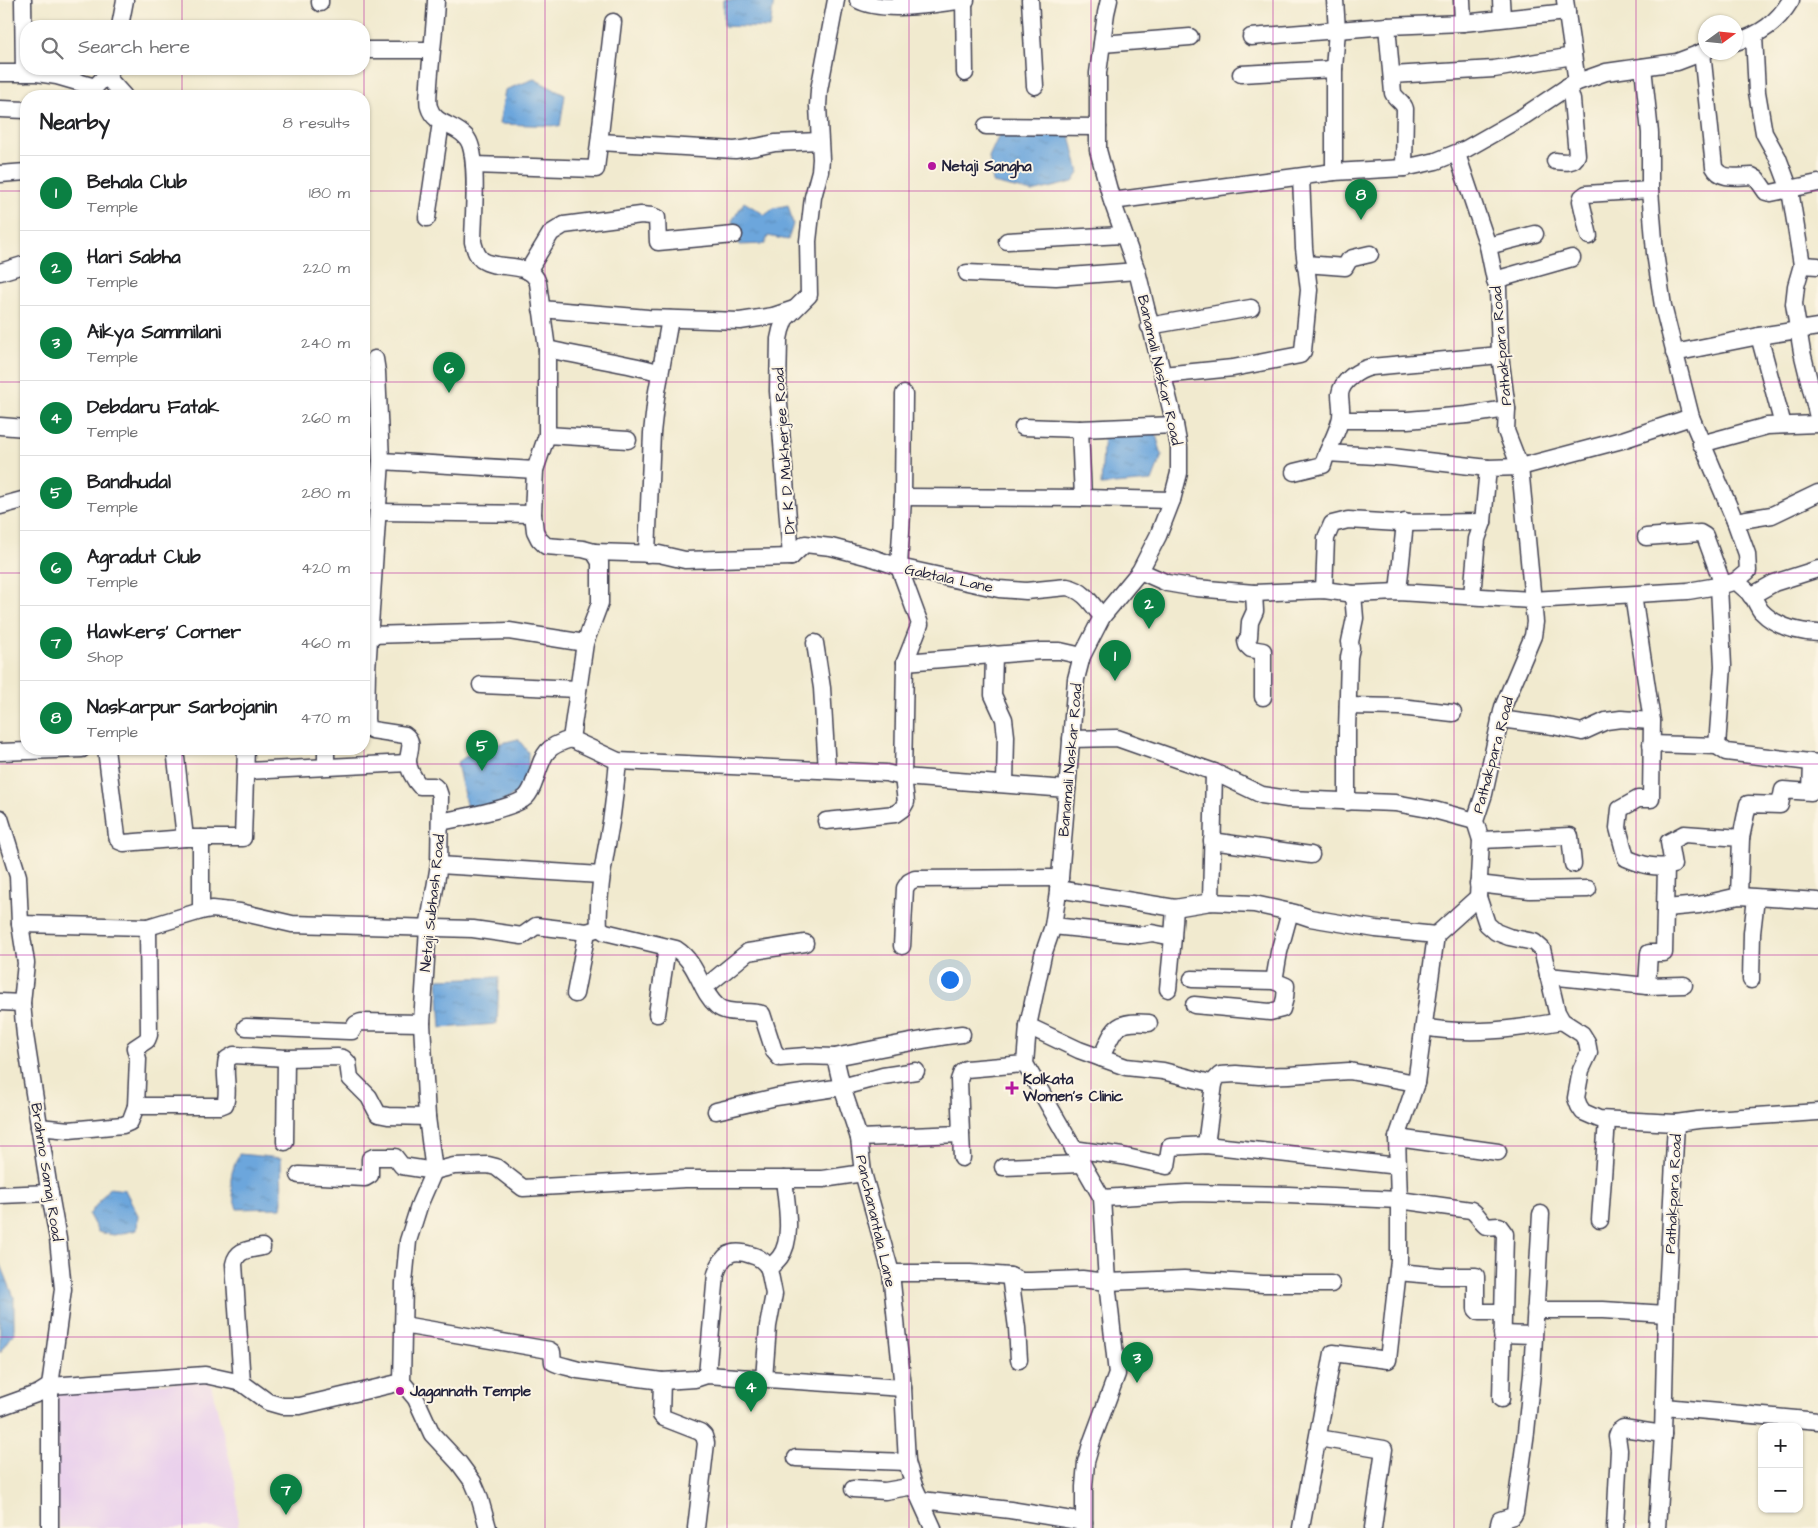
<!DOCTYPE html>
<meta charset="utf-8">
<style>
:root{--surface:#fff;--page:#f6f6f6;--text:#202124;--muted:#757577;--line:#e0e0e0;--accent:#0b8043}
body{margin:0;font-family:"Architects Daughter",sans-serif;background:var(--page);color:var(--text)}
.controls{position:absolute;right:15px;bottom:15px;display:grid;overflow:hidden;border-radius:10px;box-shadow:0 1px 4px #0004}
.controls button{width:45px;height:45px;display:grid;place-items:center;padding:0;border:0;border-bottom:1px solid var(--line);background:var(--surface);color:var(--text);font:25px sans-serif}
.compass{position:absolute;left:1698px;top:15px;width:45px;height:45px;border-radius:50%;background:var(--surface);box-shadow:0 1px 4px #0004;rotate:75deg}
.you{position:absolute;left:949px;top:979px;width:18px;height:18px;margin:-12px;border:4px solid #fff;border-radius:50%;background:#1a73e8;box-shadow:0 0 0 8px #1a73e833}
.badge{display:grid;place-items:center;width:32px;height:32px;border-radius:50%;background:var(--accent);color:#fff;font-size:16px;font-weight:700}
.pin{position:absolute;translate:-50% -41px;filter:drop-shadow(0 1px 2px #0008)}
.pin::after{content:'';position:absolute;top:26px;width:18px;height:15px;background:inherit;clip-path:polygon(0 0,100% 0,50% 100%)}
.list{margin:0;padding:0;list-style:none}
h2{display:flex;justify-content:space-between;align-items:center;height:65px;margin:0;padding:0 20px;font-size:21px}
h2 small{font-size:16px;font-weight:400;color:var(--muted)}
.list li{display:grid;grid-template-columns:32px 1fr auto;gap:15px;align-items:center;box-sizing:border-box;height:75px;padding:0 20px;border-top:1px solid var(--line)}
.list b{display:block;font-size:19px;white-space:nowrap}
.list p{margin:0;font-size:16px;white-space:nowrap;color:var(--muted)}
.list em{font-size:16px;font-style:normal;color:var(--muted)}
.icon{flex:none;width:28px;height:28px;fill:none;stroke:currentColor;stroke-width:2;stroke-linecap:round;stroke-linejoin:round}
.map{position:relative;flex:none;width:1818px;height:1528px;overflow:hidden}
.search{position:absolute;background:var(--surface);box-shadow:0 1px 4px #0004;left:20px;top:20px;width:350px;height:55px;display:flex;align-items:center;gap:12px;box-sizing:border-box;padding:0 18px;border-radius:20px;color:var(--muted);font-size:19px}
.panel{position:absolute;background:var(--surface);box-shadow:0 1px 4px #0004;left:20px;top:90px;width:350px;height:665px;border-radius:20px}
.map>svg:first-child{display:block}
.built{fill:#ead1ec}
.water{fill:url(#water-ripples);stroke:#47648c}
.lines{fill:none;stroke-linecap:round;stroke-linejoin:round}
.minor-casing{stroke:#414051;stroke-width:19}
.minor{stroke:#fff;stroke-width:16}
.grid{fill:none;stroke:#b5179e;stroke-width:1;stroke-opacity:0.55}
.poi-dot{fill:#b5179e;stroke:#fcf5e5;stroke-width:2}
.labels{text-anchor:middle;stroke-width:4;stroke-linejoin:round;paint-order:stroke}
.poi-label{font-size:15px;font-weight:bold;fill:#22223b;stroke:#fcf5e5;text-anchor:start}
.street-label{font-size:15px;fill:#22223b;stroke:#fcf5e5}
</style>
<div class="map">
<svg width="1818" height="1528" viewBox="0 0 1818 1528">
<defs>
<pattern id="water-ripples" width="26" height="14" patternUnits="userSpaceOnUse" patternTransform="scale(1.25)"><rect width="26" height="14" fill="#6ca6dc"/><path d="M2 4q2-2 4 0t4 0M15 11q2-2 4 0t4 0" fill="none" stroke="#5887b4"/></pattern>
</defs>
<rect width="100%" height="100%" fill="#fcf5e5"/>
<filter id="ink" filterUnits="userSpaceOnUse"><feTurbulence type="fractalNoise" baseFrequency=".02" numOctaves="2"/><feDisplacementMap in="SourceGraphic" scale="10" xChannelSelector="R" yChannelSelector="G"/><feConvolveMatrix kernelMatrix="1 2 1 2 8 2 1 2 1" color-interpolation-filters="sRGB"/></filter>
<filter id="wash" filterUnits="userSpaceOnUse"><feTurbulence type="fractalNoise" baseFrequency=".0096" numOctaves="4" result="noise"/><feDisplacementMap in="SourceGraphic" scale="20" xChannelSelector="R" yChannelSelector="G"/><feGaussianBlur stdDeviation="1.12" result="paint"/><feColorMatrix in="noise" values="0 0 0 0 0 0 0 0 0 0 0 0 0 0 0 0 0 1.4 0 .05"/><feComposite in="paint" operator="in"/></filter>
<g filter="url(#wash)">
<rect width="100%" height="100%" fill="#f1eacf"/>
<!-- built -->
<path class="built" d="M210,1380L237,1489L238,1528H58L54,1392Z"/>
<!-- water -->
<g class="water">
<path d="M724,0H774L770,28L724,26Z"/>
<path d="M534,79L565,95L560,126L499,124L505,90Z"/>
<path d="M1000,133L1070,135L1079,173L1073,182L1032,192L993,183L989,157Z"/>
<path d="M744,202L765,215L774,208L788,205L793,224L788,240L768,236L765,244L739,245L732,221Z"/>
<path d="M1154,428L1162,455L1152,481L1101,485L1104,430Z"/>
<path d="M518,739L528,752V787L499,804L468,814L457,763L474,750Z"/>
<path d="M499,977L497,1024L441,1028L438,979Z"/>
<path d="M239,1154L281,1158L282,1202L281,1208L237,1209C229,1183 228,1179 239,1154Z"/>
<path d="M109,1188L125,1190L138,1215L137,1230L114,1235L98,1232L89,1215Z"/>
<path d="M0,1262L14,1297V1333L0,1353Z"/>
</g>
</g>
<g filter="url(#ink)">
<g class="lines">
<defs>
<g id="minor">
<path d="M23,0L24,73"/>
<path d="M436,0C435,28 431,56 429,84C429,91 427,100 429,107C434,125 455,124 466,137C480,152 473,220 473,242C475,249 476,255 482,260C498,271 531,260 538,283L547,349V435L535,470L533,514L535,531L539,539L546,546L583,549L594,552L600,562V603L585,643L571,739"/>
<path d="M858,0C884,14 937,3 966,0"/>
<path d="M964,0L965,73"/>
<path d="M1030,0L1035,86"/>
<path d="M1462,0L1463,23"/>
<path d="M1501,0L1502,18"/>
<path d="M1565,0L1577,82"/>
<path d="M320,3V0"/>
<path d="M120,26L125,0"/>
<path d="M1387,26L1393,93C1396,100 1403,101 1405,109L1404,168"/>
<path d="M1754,36L1757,92L1764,133L1778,158L1790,190L1802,265L1818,266"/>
<path d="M1251,37L1387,26L1463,23L1567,12"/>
<path d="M1736,42C1761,34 1777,23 1791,0"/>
<path d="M1102,44L1190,37"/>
<path d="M364,50H431"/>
<path d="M1702,52L1714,167C1721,181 1739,176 1752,176L1757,179L1766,192L1771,193L1818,183"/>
<path d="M0,73H37L57,76L95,87"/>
<path d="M1241,74L1334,69"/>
<path d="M1392,75L1494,69L1573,56"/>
<path d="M106,76L124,96"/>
<path d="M90,96L95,87L112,69"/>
<path d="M0,109L26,110"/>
<path d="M986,126L1098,127"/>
<path d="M600,142L735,150L756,147L775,143L819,141"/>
<path d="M1457,154L1488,246L1495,280L1498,288L1500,355L1507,409L1506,431L1520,467L1535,622L1533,636L1503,707L1484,794L1475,821L1481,840L1478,897L1487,924L1496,932L1509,937L1534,942L1542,949L1557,1012L1562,1021L1582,1034L1587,1042L1589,1053L1581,1070L1576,1098L1579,1106L1583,1112L1599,1119L1676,1123L1666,1314L1663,1434L1657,1528"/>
<path d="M1555,161C1563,162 1574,164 1577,155L1572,100L1568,86"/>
<path d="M474,165L596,169L613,22"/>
<path d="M1334,172V69L1337,30L1335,0"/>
<path d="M0,174L26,172"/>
<path d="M1112,201L1334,172L1404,168L1436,161L1466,149L1524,116L1572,84L1606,72L1677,62L1706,51"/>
<path d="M427,218L441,122"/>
<path d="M1589,236L1581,201L1582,197L1586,194L1650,190"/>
<path d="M1007,241L1123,235"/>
<path d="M1488,246L1535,234"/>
<path d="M1305,264L1345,267L1349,260L1353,258L1370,254"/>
<path d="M1802,265L1796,286L1794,304L1802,352L1818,417"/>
<path d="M528,271L551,233L564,225L641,215L652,216L657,218L658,242L734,235"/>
<path d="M0,272L26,264"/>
<path d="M967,273L1056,277L1137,271"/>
<path d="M1495,280L1572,258"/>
<path d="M541,309L648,318L740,321L773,316L794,309"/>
<path d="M1149,326L1251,308"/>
<path d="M1759,336L1783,425"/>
<path d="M547,349C583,357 619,362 654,371"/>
<path d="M1674,353L1759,336L1818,327"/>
<path d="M1163,375L1233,368L1300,355L1303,351L1309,290L1304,248L1301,177"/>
<path d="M1341,420H1407L1467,415L1507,409"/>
<path d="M0,426L26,428"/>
<path d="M1023,427L1080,429L1175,425"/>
<path d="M1080,429L1083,498"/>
<path d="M547,435L628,440"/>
<path d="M1701,444L1767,426L1818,424"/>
<path d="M1327,453L1392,457L1488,468L1520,467L1622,440L1691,417"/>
<path d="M381,461L535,470"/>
<path d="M1294,472L1323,465C1327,450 1336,436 1340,421C1343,413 1340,403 1340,394C1342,380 1359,370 1371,367L1500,355"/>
<path d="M903,497L1083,498L1172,500"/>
<path d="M0,506L26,499"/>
<path d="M379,512L533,514"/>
<path d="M1735,521L1772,515L1818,493"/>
<path d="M1646,537L1700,533L1705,536L1723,585"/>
<path d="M594,552L659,554L685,560L791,557"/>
<path d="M647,554L652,433L656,397L670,319"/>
<path d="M791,557L778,391L779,339L781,330L785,319L809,295L808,241L813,197L820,171L821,159L818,106L819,90L836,0"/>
<path d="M791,557L805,544L831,547L873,558L899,567L999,589L1026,591L1067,587C1084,590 1092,604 1102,617"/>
<path d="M1140,571L1167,583L1196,588L1254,593L1324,590L1353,594L1398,592L1532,600L1688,591L1723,585L1736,581L1748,571L1747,554L1735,521L1691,417L1663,306L1655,253L1650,190V133L1643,67"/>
<path d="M1736,581C1741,586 1748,591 1753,597C1756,602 1758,607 1761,611C1776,627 1797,632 1818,633"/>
<path d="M1719,586L1723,666L1717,746L1726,752L1818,763"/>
<path d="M1324,590L1326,538L1332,524L1348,520L1399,523L1483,522"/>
<path d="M1398,592L1405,522"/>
<path d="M1254,593L1255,611L1250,622L1249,637L1246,641L1247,645L1251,649L1263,651V697"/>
<path d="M1633,595L1652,721L1651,799H1638L1620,809L1618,828L1626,858C1642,865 1656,869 1673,865L1669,842L1684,834L1741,838L1739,896"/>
<path d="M1472,596L1477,539L1483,522L1488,468"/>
<path d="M1751,596L1774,583L1818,569"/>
<path d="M370,635L509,631L585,643"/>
<path d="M815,643L822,688L827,770"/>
<path d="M994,654L993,695L1004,719L1006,736L1005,784"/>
<path d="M905,662L1042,651H1060L1082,656"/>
<path d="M364,669L367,670L366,719L367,727L372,730L405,735C415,742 408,752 408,761C408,769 415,781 420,786H434L438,790L440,796L439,865L428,928L422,1023L427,1117L434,1171L420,1203L408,1241L404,1283L402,1382L416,1399L432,1434L459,1463L473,1482L479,1496L488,1528"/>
<path d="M367,670L381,461L377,372L375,359"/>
<path d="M481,685L578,689"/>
<path d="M1348,706L1400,707L1453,713"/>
<path d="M1500,719L1553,726L1582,732L1606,721L1621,719L1652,721"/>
<path d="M571,739L618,761L886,773L903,777L1067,789"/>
<path d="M1071,739L1117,738L1214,772L1262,795L1288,799L1395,803L1434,810L1475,821"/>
<path d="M1651,744L1717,746"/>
<path d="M106,749L117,836L119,841L124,843L185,838H243L246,749"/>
<path d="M175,749L185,838"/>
<path d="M0,752L82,749"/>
<path d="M618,761C616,781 614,802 611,822C605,858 597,892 599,928L605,932L676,949C699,964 699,990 717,1006C728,1016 749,1009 762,1014L774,1051L780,1058L806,1056L835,1057L842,1087L859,1138"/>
<path d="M326,766V749"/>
<path d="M246,771L408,763"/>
<path d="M1347,802V731L1349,657L1351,648L1350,642L1355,618L1353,594"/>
<path d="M0,818L18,876L20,924L26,963L22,1003L25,1035L48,1183L58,1239L63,1289L50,1386V1528"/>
<path d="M826,821L895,814L902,809L906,802L903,777L905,662L920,624L899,567L903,497L904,394"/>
<path d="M440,822C459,818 514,809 526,797C531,792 533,786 535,780C544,754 544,747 571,739"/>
<path d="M201,838V911"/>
<path d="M1741,838L1748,804L1780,805L1783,790L1811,792L1812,763"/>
<path d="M1481,840L1570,836L1573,864"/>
<path d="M1212,841L1311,855"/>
<path d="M439,865L601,875"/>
<path d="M1478,884L1530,890L1588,889"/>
<path d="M1058,889L1175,908L1211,902L1254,904L1295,913L1310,918L1376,929L1436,935"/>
<path d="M1211,902L1214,772"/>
<path d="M1666,908L1699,905L1739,896L1818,901"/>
<path d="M20,924L148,927L201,911L212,909L240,912L292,924L473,929L522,936L536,926L587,932L599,928"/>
<path d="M1053,926L1140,935L1152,933L1173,937L1175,908"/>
<path d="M902,946L905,888L909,882L915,879L1060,878"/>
<path d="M1548,976L1647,986L1684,985"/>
<path d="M1192,979L1274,981"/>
<path d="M1751,980L1752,933L1756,898"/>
<path d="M1647,986L1649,953H1664L1666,867"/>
<path d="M704,988L748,952L805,943"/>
<path d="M1168,989L1173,937"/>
<path d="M575,994L587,932"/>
<path d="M0,1002L22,1003"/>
<path d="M1194,1005L1270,1012L1282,1009L1285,998L1286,986L1274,981L1279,952L1290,912"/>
<path d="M657,1014L667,948"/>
<path d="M1028,1026L1079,1050L1101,1058C1114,1029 1114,1020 1149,1023"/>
<path d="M246,1027L349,1031H352L356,1024L361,1022L422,1023"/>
<path d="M1424,1027C1471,1036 1515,1029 1562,1021"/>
<path d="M835,1057C877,1049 920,1039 962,1034"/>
<path d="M1101,1058L1126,1067L1163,1071L1214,1084"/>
<path d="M136,1106L138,1059L135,1048L147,1040L149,1035L148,927"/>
<path d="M716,1111L776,1097L842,1087L883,1076L916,1071"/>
<path d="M1676,1123L1698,1120L1818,1112"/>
<path d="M39,1127L69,1130L123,1125L130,1122L136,1106H220L225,1104C230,1090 223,1074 227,1059L234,1055L286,1058L338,1057L343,1058L348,1063L350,1078L369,1097L378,1114L388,1116L427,1117"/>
<path d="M961,1134L962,1158"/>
<path d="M1397,1138L1498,1152"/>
<path d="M285,1142L286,1058"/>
<path d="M1206,1145L1214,1084L1216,1079L1220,1075L1236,1074L1259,1076L1289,1075L1349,1071L1416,1083"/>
<path d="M1073,1149L1122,1156L1167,1166L1170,1147L1206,1145L1398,1166"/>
<path d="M1003,1167L1081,1164"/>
<path d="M299,1175L365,1178L370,1175V1159L374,1157H395L402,1166L434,1171L454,1166L488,1165L496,1167L523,1188L685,1179H823L863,1173"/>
<path d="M0,1195L50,1193"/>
<path d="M1102,1198L1187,1193L1288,1195L1399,1200L1471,1210C1478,1214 1482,1224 1486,1226C1489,1227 1495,1226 1499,1226L1505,1234L1501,1399"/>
<path d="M1600,1220L1607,1120"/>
<path d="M1398,1272L1441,1276H1476V1309L1479,1312H1502"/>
<path d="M891,1273H970L1010,1276L1021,1281H1031L1082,1279L1107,1282L1184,1279L1263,1284H1331"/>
<path d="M1010,1276L1017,1328L1019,1360"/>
<path d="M1535,1310H1603L1666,1314"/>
<path d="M403,1325L549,1350L552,1352L553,1362C560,1366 570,1367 578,1370L662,1381L661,1415L664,1418L700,1432L704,1436L706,1443L696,1528"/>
<path d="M1502,1334L1533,1335"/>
<path d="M707,1375L716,1274C722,1255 731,1248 751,1255C759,1257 765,1261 769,1269"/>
<path d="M764,1379L768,1326L774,1294L769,1269C772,1265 777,1261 780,1257C794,1239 786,1201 784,1179"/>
<path d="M662,1381L695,1379L707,1375L903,1388"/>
<path d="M242,1383L234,1264C237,1249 249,1250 262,1247"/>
<path d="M0,1407L39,1393L50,1386L205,1375L242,1383L268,1402L282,1406H300L402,1382"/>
<path d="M1664,1407L1818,1421"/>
<path d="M1318,1438L1384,1449L1373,1528"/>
<path d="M796,1458L907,1462"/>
<path d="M853,1489L885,1491L914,1486"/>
<path d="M921,1500L1010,1510L1084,1522"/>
<path d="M933,1528L914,1486L907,1462L903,1388L891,1273L863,1173L859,1138L961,1134L959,1080L962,1072L966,1069L1025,1064"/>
<path d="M1084,1528V1487L1086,1462L1092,1441L1117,1374L1107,1282L1102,1198L1025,1064L1028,1026L1043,955L1053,926L1060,878L1076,679L1082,656L1102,617L1140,571L1158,536L1172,500L1179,473V447L1175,425L1137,271L1112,201L1098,150V73L1106,13L1109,0"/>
<path d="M1301,1528L1333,1353L1388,1360L1399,1261V1200L1397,1138L1416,1083L1436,935L1478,897"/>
<path d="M1498,1528L1500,1520L1513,1516L1515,1512L1526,1432L1532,1373L1541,1214"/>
<path d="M1615,1528L1619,1450L1617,1436L1619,1431L1623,1428L1663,1434"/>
</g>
</defs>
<!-- minor casing -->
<use href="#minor" class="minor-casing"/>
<!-- minor -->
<use href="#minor" class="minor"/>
</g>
</g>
<!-- grid -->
<path class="grid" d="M182,0V26M364,0V26M545,0V1528M727,0V1528M909,0V1528M1091,0V1528M1273,0V1528M1454,0V1528M1636,0V1528M182,69V96M364,69V96M0,191H26M364,191H1818M0,382H26M364,382H1818M0,573H26M364,573H1818M182,749V1528M364,749V1528M0,764H1818M0,955H1818M0,1146H1818M0,1337H1818"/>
<!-- markers -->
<g class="poi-dot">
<circle cx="932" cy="166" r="5"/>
<path d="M1009.5 1080.5h5v5h5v5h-5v5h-5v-5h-5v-5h5z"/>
<circle cx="400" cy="1391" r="5"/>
</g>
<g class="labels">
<!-- poi labels -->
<g class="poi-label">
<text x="942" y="171">Netaji Sangha</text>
<text x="1023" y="1084">Kolkata<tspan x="1023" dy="17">Women's Clinic</tspan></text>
<text x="410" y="1396">Jagannath Temple</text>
</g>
<!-- street labels -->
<g class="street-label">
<text transform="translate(1501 346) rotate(-95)" y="5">Pathakpara Road</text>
<text transform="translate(1160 370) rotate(77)" y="5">Banamali Naskar Road</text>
<text transform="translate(784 451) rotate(-94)" y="5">Dr K D Mukherjee Road</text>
<text transform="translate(949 578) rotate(12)" y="5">Gabtala Lane</text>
<text transform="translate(1493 755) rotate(-75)" y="5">Pathakpara Road</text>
<text transform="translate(1070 760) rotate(-85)" y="5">Banamali Naskar Road</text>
<text transform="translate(432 903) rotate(-84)" y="5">Netaji Subhash Road</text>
<text transform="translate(47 1172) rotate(81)" y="5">Brahmo Samaj Road</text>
<text transform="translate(1673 1194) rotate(-87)" y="5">Pathakpara Road</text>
<text transform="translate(876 1221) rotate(77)" y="5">Panchanantala Lane</text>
</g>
</g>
</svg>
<div class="controls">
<button>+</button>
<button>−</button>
</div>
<svg class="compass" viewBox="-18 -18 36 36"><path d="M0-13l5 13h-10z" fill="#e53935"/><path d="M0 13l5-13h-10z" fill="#757577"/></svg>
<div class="you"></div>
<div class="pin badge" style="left:1115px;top:681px">1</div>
<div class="pin badge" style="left:1149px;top:629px">2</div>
<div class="pin badge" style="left:1137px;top:1383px">3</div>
<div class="pin badge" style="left:751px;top:1412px">4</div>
<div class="pin badge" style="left:482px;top:771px">5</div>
<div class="pin badge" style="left:449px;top:393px">6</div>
<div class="pin badge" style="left:286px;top:1515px">7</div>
<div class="pin badge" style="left:1361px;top:220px">8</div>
<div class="search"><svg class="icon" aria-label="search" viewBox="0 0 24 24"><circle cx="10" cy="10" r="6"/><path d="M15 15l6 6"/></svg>Search here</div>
<section class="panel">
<h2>Nearby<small>8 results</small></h2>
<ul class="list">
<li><span class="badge">1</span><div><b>Behala Club</b><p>Temple</p></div><em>180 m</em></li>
<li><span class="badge">2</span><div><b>Hari Sabha</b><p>Temple</p></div><em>220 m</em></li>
<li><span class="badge">3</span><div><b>Aikya Sammilani</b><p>Temple</p></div><em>240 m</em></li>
<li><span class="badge">4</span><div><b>Debdaru Fatak</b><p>Temple</p></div><em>260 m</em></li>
<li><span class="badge">5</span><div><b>Bandhudal</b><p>Temple</p></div><em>280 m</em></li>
<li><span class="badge">6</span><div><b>Agradut Club</b><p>Temple</p></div><em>420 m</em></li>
<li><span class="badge">7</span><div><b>Hawkers' Corner</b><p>Shop</p></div><em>460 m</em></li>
<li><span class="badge">8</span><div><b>Naskarpur Sarbojanin</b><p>Temple</p></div><em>470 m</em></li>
</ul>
</section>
</div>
